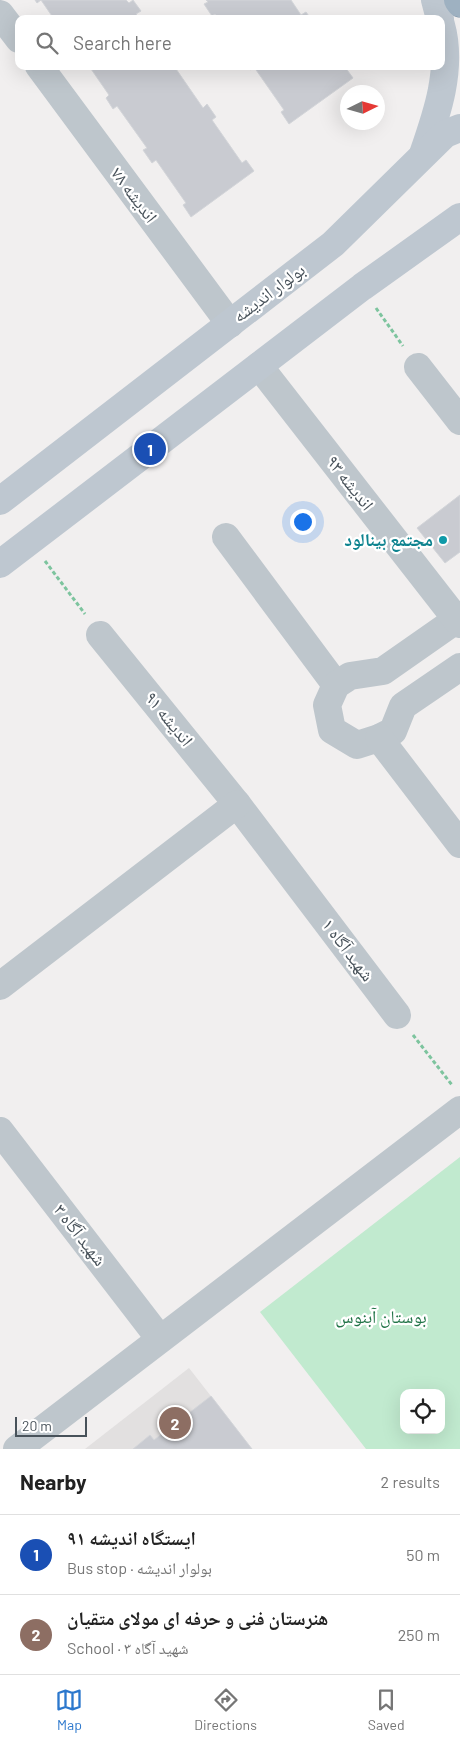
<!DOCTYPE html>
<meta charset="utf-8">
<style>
:root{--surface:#fff;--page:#f2f2f2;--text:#222;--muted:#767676;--line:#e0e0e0;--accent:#2c78cd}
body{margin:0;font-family:Barlow,"Noto Naskh Arabic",sans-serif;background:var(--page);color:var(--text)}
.controls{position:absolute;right:15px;bottom:15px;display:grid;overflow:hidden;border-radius:10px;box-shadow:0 5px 20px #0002}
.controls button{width:45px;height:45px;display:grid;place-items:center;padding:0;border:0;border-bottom:1px solid var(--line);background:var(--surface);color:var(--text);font:25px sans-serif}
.compass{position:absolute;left:340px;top:85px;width:45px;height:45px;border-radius:50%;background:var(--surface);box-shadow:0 5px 20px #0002;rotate:85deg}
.scale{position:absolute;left:15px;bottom:12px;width:72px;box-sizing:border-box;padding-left:5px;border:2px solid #48525a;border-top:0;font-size:14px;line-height:18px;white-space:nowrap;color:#48525a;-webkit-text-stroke:4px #fff;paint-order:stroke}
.you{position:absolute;left:302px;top:521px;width:18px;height:18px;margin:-12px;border:4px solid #fff;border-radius:50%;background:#1a73e8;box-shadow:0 0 0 8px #1a73e833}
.badge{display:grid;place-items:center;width:32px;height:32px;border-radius:50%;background:var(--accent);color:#fff;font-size:16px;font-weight:700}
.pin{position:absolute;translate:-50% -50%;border:2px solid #fff;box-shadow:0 1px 5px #0006}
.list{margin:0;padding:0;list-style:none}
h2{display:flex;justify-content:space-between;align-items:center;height:65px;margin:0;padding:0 20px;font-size:21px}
h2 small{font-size:16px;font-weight:400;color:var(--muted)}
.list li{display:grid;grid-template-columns:32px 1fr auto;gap:15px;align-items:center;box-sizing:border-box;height:80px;padding:0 20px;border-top:1px solid var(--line)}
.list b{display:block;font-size:19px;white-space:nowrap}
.list p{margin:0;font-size:16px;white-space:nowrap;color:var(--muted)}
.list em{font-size:16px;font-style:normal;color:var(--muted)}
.icon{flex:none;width:28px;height:28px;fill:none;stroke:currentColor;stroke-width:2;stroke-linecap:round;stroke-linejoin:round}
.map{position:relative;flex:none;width:460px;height:1449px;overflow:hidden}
.search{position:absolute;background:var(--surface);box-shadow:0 5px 20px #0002;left:15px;right:15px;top:15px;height:55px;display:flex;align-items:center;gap:12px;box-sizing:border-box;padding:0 18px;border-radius:10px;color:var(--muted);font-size:19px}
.sheet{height:225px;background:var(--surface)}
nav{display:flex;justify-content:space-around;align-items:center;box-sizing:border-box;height:70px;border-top:1px solid var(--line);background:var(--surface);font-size:14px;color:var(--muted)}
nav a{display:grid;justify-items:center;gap:2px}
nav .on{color:var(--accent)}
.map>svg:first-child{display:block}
.education{fill:#e2e0e0}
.green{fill:#c1eacf;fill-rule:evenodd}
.building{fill:#c9cbd1;stroke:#d3d5d9}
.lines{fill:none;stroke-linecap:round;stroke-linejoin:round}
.trunk-casing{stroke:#768ea4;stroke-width:29}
.path{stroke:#7dc49e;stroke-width:3;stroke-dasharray:4 2.5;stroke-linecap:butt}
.minor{stroke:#bec6cc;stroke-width:28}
.tertiary{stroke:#bec6cc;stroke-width:28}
.secondary{stroke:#bec7d0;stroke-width:28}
.trunk{stroke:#9eb1c1;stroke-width:28}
.culture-dot{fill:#0f9aa8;stroke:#fff;stroke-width:2}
.labels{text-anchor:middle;stroke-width:4.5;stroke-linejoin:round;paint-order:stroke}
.street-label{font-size:18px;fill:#48525a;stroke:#fff}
.culture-label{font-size:18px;font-weight:bold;fill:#0d838f;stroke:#fff;text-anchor:end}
.park-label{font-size:18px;fill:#217447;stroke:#fff}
</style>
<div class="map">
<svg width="460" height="1449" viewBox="0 0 460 1449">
<rect width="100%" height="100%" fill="#f1efef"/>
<!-- education -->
<path class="education" d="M189,1368L252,1449H85Z"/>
<!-- green -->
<path class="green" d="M460,1157V1449H366L260,1312ZM404,1393H441V1430H404Z"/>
<!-- building -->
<g class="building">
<path d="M35,0H126L129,3L133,0L141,11L136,14L140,19H54L41,0L37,3Z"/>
<path d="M206,0H291L301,15L306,12L311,19H219L215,14L212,16L204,4L208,2Z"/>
<path d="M89,66H174L203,108L207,104L216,117L212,120L242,163L246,160L254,171L191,217L183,205L186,203L156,160L152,163L143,150L147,148L117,106L113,109L106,98L109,95Z"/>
<path d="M248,66H338L340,69L345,67L353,78L289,124L281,112L284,110L254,67L250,70Z"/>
<path d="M460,495V552L445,563L417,528Z"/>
<path d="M211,1396L252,1449H133L150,1435L154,1440Z"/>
</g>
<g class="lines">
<defs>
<path id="trunk" d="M458,0L460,3"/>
</defs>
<!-- trunk casing -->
<use href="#trunk" class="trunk-casing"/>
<!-- path -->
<g class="path">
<path d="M376,308L403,346"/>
<path d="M45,561L85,614"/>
<path d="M413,1035L452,1085"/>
</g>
<!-- minor -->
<g class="minor">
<path d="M0,14L19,39"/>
<path d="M39,66L230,324"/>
<path d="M418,367L460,421"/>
<path d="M226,537L336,685"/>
<path d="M456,620L383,671L350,676L336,685L327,705L332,730L357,745L379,738L393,731L403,706L460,667"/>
<path d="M100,635L237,804L397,1015"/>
<path d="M379,738L460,844"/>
<path d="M0,986L237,804"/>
<path d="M0,1131L160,1339"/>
<path d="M17,1449L460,1110"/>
</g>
<!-- tertiary -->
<path class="tertiary" d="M259,366L460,624"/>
<!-- secondary -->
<g class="secondary">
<path d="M435,0L440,19"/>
<path d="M423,154C437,114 453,68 441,25"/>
<path d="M0,501L333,244L445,134L460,128"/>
<path d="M0,564L362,287L460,217"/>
</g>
<!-- trunk -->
<use href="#trunk" class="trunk"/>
</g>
<!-- markers -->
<circle class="culture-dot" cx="443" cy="540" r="5"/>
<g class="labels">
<!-- street labels -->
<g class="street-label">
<text transform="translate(134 195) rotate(53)" y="6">اندیشه ۷۸</text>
<text transform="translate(269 293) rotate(-37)" y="6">بولوار اندیشه</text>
<text transform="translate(350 483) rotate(52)" y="6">اندیشه ۹۳</text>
<text transform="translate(169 719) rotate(51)" y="6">اندیشه ۹۱</text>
<text transform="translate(348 950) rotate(53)" y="6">شهید آگاه ۱</text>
<text transform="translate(80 1235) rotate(52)" y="6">شهید آگاه ۳</text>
</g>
<!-- culture labels -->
<g class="culture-label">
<text x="433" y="546">مجتمع بینالود</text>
</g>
<!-- park labels -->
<g class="park-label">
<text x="381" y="1323">بوستان آبنوس</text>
</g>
</g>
</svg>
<div class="controls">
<button><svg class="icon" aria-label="locate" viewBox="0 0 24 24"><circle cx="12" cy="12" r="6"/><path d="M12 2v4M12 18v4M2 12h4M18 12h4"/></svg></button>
</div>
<svg class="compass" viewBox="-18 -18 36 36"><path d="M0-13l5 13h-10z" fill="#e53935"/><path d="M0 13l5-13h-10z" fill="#767676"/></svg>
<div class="scale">20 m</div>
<div class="you"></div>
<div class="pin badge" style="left:150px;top:449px;background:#1a4fb4">1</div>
<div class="pin badge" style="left:175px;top:1423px;background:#8d6e63">2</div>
<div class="search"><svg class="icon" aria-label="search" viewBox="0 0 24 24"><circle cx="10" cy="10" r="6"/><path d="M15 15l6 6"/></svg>Search here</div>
</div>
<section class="sheet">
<h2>Nearby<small>2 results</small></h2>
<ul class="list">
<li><span class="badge" style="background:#1a4fb4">1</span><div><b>ایستگاه اندیشه ۹۱</b><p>Bus stop · بولوار اندیشه</p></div><em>50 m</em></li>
<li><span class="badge" style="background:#8d6e63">2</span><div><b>هنرستان فنی و حرفه ای مولای متقیان</b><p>School · شهید آگاه ۳</p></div><em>250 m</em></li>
</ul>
</section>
<nav>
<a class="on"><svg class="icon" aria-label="map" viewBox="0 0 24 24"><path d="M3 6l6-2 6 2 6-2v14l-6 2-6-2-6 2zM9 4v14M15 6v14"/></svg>Map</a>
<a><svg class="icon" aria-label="directions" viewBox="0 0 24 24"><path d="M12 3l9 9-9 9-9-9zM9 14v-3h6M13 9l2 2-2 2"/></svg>Directions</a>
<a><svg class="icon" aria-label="saved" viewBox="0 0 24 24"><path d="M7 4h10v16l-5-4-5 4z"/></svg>Saved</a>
</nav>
